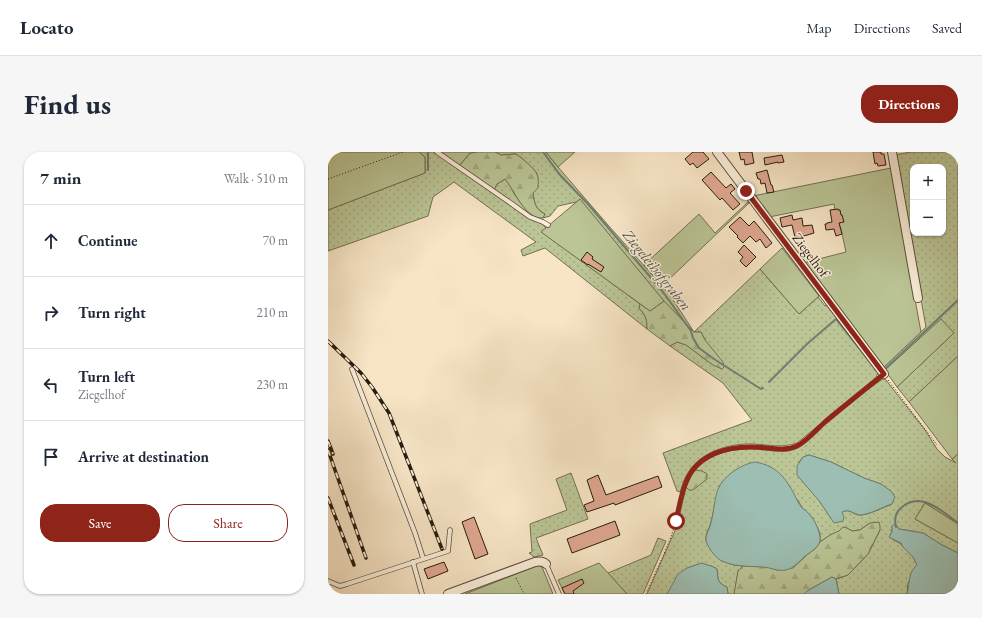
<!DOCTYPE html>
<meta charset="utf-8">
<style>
:root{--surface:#fff;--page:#f6f6f7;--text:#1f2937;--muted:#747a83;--line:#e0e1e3;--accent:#8f2418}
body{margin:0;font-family:"EB Garamond",serif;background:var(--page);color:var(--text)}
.controls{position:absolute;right:12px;top:12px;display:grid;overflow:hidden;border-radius:8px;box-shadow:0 1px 3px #0004}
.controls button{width:36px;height:36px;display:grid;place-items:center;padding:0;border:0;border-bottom:1px solid var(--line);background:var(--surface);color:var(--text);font:20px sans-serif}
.stop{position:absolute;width:12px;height:12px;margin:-9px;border:3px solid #8f2418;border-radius:50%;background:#fff}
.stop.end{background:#8f2418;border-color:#fff;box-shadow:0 1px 4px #0008}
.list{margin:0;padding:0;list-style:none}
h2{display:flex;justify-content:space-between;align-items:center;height:52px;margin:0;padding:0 16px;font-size:17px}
h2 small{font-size:13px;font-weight:400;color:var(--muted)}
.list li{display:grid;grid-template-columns:26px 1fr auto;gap:12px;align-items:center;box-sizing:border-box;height:72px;padding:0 16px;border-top:1px solid var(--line)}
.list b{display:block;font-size:15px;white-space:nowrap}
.list p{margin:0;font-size:13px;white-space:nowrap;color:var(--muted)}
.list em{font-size:13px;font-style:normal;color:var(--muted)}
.actions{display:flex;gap:8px;padding:12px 16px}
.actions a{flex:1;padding:9px 0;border:1px solid var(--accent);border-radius:16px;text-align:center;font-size:14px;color:var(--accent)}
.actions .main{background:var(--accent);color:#fff}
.icon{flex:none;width:22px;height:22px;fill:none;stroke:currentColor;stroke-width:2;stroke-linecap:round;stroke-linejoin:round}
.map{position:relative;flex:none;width:630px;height:442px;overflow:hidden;border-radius:16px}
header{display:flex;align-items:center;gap:24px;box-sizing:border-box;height:56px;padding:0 20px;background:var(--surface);border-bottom:1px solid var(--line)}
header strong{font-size:19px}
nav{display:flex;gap:22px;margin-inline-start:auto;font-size:14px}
.intro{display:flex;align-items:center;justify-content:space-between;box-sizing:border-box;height:96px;padding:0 24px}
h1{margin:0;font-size:28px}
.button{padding:10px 18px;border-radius:16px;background:var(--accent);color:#fff;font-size:14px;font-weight:700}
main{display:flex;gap:24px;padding:0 24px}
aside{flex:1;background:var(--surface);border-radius:16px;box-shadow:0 1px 3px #0004}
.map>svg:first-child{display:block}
.grass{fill:url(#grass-dots);stroke:#717052;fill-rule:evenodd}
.forest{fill:url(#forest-firs);stroke:#717052}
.garden{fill:#bbc596;stroke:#717052}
.water{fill:#9dbfb3;stroke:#6e7e71}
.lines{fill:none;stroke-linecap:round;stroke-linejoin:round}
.stream{stroke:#6e7e71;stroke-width:2}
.building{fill:#dea78f;stroke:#271c0e}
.lane-casing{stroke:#5b4e3c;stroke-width:5.5}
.street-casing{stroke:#5b4e3c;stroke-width:10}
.path{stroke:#271c0e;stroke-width:1;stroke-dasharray:1 2;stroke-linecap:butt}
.lane{stroke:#faeeda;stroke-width:4}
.street{stroke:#faeeda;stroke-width:8}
.rail-casing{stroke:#271c0e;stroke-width:3.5}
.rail{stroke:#faeeda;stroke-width:2;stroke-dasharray:6;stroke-linecap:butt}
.route{stroke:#8f2418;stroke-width:5}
.labels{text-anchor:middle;stroke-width:3;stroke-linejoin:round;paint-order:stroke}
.street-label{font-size:14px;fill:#271c0e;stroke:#faeeda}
.water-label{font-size:15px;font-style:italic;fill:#505548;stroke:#faeeda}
</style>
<header>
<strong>Locato</strong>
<nav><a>Map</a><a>Directions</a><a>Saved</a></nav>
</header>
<div class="intro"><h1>Find us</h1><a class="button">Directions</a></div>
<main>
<aside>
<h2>7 min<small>Walk · 510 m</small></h2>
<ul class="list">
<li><svg class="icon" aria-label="ahead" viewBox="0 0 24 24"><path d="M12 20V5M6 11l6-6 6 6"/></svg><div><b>Continue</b></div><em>70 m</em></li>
<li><svg class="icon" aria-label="right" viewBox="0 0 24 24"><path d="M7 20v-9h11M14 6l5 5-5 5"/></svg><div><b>Turn right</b></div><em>210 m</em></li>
<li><svg class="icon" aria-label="left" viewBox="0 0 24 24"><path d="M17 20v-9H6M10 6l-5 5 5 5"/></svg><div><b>Turn left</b><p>Ziegelhof</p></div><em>230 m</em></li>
<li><svg class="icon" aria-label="arrive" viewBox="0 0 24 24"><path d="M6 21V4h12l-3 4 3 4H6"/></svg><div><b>Arrive at destination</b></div></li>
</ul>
<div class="actions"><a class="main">Save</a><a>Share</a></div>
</aside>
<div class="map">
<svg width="630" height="442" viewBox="0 0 630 442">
<defs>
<pattern id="grass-dots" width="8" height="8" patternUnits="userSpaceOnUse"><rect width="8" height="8" fill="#bbc596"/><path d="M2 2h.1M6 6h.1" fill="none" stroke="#a1a980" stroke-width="1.8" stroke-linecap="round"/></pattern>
<pattern id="forest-firs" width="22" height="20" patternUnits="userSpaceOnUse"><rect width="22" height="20" fill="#bbc596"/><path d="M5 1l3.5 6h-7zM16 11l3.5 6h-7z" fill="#a1a980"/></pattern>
</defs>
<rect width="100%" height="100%" fill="#f7e5c6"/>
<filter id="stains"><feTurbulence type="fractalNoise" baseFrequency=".005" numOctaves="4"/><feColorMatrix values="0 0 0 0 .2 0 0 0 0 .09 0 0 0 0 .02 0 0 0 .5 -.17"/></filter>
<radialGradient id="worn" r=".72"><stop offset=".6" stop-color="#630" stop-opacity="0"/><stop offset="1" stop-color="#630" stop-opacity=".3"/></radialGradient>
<!-- grass -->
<g class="grass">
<path d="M91,0H107L195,62L214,72L218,76L214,80L312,152L311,156C318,164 319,167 319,177L217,96L195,104L193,98L208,90L126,30L105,45L100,64L0,99V58L97,21V5Z"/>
<path d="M167,0H218L230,15L280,73L334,134L344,146L366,180L432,117L471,162L490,145L497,154L501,152L550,220L548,226L469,291C455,296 441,293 426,292C400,291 370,300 357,326C355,330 354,335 352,340L349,339L335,301L424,268L395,231L342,194L349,190L358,193L385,213L377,188L373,180H366L336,149L252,48L248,50L230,54L222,64L215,66L217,62C200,53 206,37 209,21L195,7L188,2L173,3Z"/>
<path d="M583,0H630V204L581,250L569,235L626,181L557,218L555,216L598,175L567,3ZM585,15H615V81H585Z"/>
<path d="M177,27C182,32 184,38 187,43C192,51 198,57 204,64L166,38L169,32Z"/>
<path d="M555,227L558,228L561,232L597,278L609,297L617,305L628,311L624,307L630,302V372L597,351L587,367L630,391V401L614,393L595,381L571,377L569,374H564V380L562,383L564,387L573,392L575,395L585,405L590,413L580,431L579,442H511L508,427L520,423L540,402L552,378L542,371L532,378L524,379L519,376C509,380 500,384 492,390V381L484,365L479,360L474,356L470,348L392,333C388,345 386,358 383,370C382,375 378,380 378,385C377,390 380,393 383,397C391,409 400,413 415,414L410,419L407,441L406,442H400L399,435C389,431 390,427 389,417C383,413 380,414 374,411L359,416L339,442H319L349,374L358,335L361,338L369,318H367C386,298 411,295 437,298C447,299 458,301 467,297C477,293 487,281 495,274C503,266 512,260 521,253C532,244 543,234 555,227ZM481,303L503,310L536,326L553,332L564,352C557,355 538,364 531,363C526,363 522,357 516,359C512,360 509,367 506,370L492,350L471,310L475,305Z"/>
<path d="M243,321L260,367L208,386L215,403L206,405L201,401L204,400L202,372L239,358L228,327Z"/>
<path d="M330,386L338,389L315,442H299L280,421L323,403Z"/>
</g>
<!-- forest -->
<g class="forest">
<path d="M148,0H167L173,3L188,2C194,6 206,16 209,22C211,27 210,31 210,36L205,41C206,51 208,58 217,62L215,66C197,68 186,37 177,27L169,32L166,38L131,14L142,1Z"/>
<path d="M336,149L366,180H373L377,188L395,210L396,215L394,217L385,213L358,193L349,190L342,194L319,177C319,167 318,164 311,156L312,152L322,159Z"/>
<path d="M367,318L374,319L379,322V327L365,338H361L358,335L363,324Z"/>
<path d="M551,370L552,374V378L540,402L520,423L508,427L504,425L479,439L476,442H406L410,419L415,414L440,415L449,418L465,416L480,402L487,397L492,390L502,383L511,379L515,375L519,376L524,379L532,378L542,371Z"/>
</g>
<!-- garden -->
<g class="garden">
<path d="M0,0H91L97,5V21L0,58Z"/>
<path d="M113,0H148L142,1L131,14Z"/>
<path d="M218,0H247L230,15Z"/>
<path d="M563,16L593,180L555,216L475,111L518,100L513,77L508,64L506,52L441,65L425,44Z"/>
<path d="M252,47L336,149L322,159L213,80Z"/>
<path d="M420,50L421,51L334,134L316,113L371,62L387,81Z"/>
<path d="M454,96L491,144L471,162L432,117Z"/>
<path d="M613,167L626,181L569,235L557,218Z"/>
<path d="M630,204V302L624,307L581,250Z"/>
<path d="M597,351L630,372V391L587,367Z"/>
<path d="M271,411L299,442H237L230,428Z"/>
<path d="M211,413L214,415L225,442H137Z"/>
</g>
<!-- water -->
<g class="water">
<path d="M481,303L503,310L536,326L553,332L563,339L567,345L564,352C554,355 543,362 533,363C525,363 523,356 514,360L516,365L515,369L506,371L492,350L469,323V314L475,305Z"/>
<path d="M427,310C446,313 456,323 465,340C468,345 470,352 474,356C475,357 479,359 479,360C486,365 493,381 492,389C490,397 480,401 475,406C467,414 461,420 449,418C444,417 439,415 434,415C420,414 405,415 392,408C387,405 377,392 378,386C378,382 381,378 382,374C386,363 386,343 392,333C399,322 414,312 427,310Z"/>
<path d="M567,372L569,374L571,377L595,381L614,393L630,401V442H579C582,431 580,420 589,413L585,405L575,395L573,391L561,385L564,380V374Z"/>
<path d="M374,411C380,414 383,413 389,417C390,427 389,431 399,435L400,442H339L350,422L359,416Z"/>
<path d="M504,425L508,427L511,442H476L479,439Z"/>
</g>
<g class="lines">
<!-- stream -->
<g class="stream">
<path d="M100,0V18"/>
<path d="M215,0L232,23L260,52L335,140L363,179L365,186L371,196L386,207L433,237L435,236"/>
<path d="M557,217L630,148"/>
<path d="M441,230L479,192L508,167L549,219"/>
<path d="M568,375C566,367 567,361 573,356C592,338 614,359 630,371"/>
</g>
</g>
<!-- building -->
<g class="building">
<path d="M365,0H375L381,7L369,16L365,11L362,13L357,7Z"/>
<path d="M411,0H424L426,11L417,13L416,7L413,8Z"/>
<path d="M545,0H553V2H556L558,13L550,14L549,11L547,12Z"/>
<path d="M454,3L456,10L450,11V10L437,13L436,6Z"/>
<path d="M439,18L443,33H444L446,40L439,41L437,31L433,32L432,27H430L428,21Z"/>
<path d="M383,20L398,36L403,32L407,37L402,41L412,52L405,58L394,46L392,48L374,28Z"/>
<path d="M510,57V58H512L513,63H514L516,70L511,71L514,82L508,84L506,77L498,78L497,72H499V71L504,70L502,58Z"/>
<path d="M464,63L465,68L474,66L475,74L484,73L486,81L476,84L467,85L464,73L454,75L452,66Z"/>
<path d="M412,65L421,74L426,69L436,81L444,91L438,96L432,87L428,90L422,84L415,91L409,85L410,84L401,75Z"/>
<path d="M416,93L428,105L418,115L412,109L415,105L410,100Z"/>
<path d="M259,100L265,105L264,107L276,115L273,120L260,112V113L253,108Z"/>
<path d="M270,323L278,343L330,324L334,335L287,353L286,351L259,360L256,353L266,349L259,328Z"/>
<path d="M146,365L160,402L147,407L134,370Z"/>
<path d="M287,369L292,383L244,401L239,387Z"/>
<path d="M116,410L120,419L100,427L96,417Z"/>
<path d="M254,427L256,431L245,439L246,442H237L234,436Z"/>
</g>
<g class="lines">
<defs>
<g id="lane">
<path d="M109,0L184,52L202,65L215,70L220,73"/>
<path d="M24,217L87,381L95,406"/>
<path d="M85,410L94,442"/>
<path d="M218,412L231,442"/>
<path d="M0,429L12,434L19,432L120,399L122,378"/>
</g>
<g id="street">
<path d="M389,0L556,222"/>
<path d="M564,0L590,146"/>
<path d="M120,442L207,410C212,409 215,409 218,412"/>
</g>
</defs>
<!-- lane casing -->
<use href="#lane" class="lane-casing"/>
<!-- street casing -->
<use href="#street" class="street-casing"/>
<!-- path -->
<g class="path">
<path d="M0,27L75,0"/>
<path d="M560,228L609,293"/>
<path d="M188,426L196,442"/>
<path d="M318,442C328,418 341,394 348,369C353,352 353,332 365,318C379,299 406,293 428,295C440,295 453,298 464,295C476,292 489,277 498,270C515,255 532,241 550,227"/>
</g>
<!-- lane -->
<use href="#lane" class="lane"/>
<!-- street -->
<use href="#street" class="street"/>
<defs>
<g id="rail">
<path d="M0,189L33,221L44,235L61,261L114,397"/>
<path d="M0,289L5,302"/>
<path d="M0,298L38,406"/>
<path d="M0,346L26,413"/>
</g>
</defs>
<!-- rail casing -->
<use href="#rail" class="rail-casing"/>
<!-- rail -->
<use href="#rail" class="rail"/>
</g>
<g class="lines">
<!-- route -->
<path class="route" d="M348,369C351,356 353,341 359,328C370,302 400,294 426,295C440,295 456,300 469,294C479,289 488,278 497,270C516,254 536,238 556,222L418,39"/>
</g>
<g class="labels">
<!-- street labels -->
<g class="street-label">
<text transform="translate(483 103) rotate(53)" y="5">Ziegelhof</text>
</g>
<!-- water labels -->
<g class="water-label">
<text transform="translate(329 118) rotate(51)" y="5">Ziegeleihofgraben</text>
</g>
</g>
<rect width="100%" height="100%" filter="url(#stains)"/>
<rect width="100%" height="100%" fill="url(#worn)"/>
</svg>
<div class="controls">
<button>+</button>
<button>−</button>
</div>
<div class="stop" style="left:348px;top:369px"></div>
<div class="stop end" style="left:418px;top:39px"></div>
</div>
</main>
